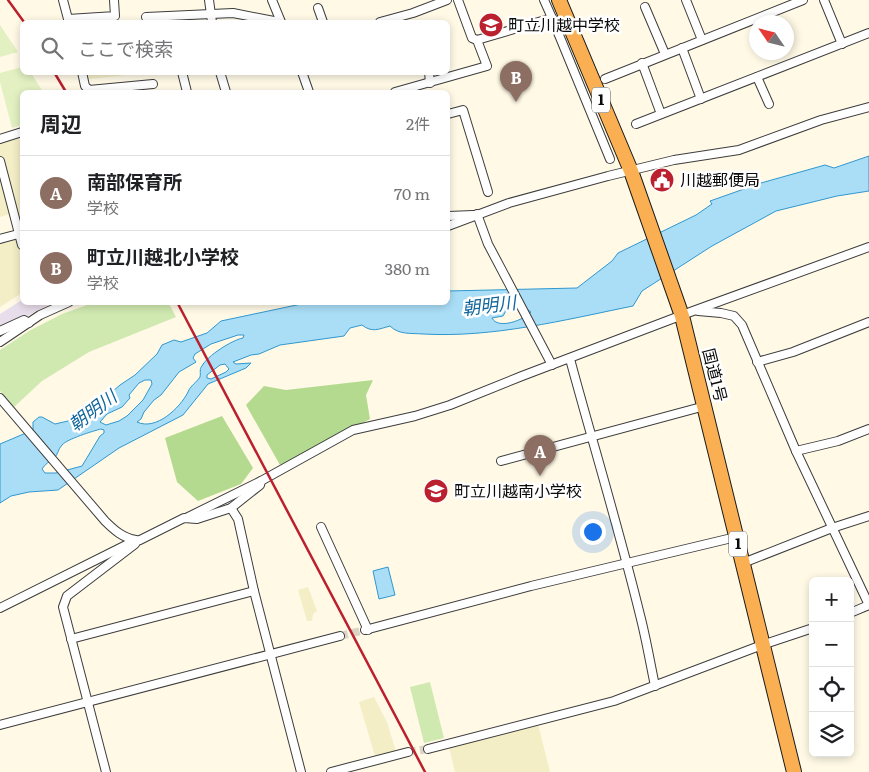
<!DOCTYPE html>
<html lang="ja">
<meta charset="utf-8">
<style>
:root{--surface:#fff;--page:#f2f2f2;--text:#202124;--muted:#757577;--line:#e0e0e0;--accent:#bb202f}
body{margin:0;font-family:Literata,"Noto Sans JP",serif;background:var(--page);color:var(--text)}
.controls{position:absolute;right:15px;bottom:15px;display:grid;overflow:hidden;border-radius:8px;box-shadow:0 2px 8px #0003}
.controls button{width:45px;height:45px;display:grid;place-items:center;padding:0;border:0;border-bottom:1px solid var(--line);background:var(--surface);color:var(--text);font:25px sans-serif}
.compass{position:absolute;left:749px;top:15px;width:45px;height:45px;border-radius:50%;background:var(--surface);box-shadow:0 2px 8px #0003;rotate:305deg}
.you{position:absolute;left:592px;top:531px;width:18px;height:18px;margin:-12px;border:4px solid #fff;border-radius:50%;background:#1a73e8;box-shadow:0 0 0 8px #1a73e833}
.badge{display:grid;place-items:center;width:32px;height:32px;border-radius:50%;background:var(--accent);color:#fff;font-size:16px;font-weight:700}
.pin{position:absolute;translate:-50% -41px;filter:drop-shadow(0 1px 2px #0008)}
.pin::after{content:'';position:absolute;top:26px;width:18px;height:15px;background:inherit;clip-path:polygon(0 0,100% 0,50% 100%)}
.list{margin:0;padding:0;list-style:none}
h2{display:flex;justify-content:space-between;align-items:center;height:65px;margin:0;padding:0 20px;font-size:21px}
h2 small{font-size:16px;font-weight:400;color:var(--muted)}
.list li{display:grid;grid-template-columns:32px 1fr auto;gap:15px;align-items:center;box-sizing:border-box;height:75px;padding:0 20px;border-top:1px solid var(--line)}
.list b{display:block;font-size:19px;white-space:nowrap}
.list p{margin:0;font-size:16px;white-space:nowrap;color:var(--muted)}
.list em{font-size:16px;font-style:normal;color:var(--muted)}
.icon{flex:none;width:28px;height:28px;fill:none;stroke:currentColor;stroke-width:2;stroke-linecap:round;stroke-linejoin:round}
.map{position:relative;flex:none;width:869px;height:772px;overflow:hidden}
.search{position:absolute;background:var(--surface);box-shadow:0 2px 8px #0003;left:20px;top:20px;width:430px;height:55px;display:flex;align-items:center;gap:12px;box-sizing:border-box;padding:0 18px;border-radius:8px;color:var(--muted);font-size:19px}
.panel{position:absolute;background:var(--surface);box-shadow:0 2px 8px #0003;left:20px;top:90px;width:430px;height:215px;border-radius:8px}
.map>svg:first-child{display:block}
.industrial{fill:#e8ddea}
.farmland{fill:#f4eec7}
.green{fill:#d0e9b0}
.forest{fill:#b4da90}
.pitch{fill:#e2f0c2}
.water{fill:#aadef7;stroke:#3097cf;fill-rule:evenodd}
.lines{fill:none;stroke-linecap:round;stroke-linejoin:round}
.minor-tunnel{stroke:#dad5c5;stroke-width:8;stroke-dasharray:8 4;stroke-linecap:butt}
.minor-casing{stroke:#3d3d3d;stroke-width:10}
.trunk-casing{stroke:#1b1b1b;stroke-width:16}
.minor{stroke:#fff;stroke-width:8}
.trunk{stroke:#fab052;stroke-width:14}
.rail{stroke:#bb202f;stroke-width:2.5}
.labels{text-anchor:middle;stroke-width:5;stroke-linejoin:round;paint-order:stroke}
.shield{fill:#fff;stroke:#545454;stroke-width:1}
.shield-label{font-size:15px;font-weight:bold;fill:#0a0a0a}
.poi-label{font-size:16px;fill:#0a0a0a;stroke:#fff;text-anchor:start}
.street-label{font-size:16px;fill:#0a0a0a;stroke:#fff}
.water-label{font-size:18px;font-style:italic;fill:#12669c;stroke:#fff}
</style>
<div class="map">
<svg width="869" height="772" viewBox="0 0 869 772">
<rect width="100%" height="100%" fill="#fff9e6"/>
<!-- industrial -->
<path class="industrial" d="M22,300V302L52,303L26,317L0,326V314Z"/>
<!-- farmland -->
<g class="farmland">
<path d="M146,73L89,79L87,73L146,72Z"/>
<path d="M18,136L22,148V226L20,227L17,212L0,217V141Z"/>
<path d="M22,236V293L0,307V242Z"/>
<path d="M308,587L317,611L313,614L312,621H307L298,590Z"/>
<path d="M374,697L387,722L396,752L375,756L359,702Z"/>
<path d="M538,724L550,772H455L449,747Z"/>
</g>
<!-- green -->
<g class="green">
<path d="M168,302L176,317L89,352L42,381L14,407L0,391V350L29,331L62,314L93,303Z"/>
<path d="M430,682L444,738L424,743L410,687Z"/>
</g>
<!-- forest -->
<g class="forest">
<path d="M373,380L366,395L370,419L280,465L246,405L264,386L286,390Z"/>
<path d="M222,416L253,468L241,484L198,501L177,482L165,438Z"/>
</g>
<!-- pitch -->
<g class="pitch">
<path d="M0,25L18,52L0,57Z"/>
<path d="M22,67V72L31,73L43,92H22V125L12,128L0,82V73Z"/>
</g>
<!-- water -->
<g class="water">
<path d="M869,156V191L837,196L776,211L712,246L642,291L633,306C564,320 493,338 423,334C411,333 399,335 390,326C379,329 372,333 362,325L350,328L344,336L280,345L259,354L251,355L233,362L236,364L251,363L246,368L208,384L183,415L119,448L58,490L29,492L11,496L0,503V444L33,430V422L39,417H42L55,424L68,421L99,403L120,385L135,375L157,354L162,345L174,340L181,342L207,333L221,321L306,303L448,302V291L577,288L612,261L618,253L696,215L712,204L710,201L761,183L825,165L834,168ZM507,309L528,310L531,312C524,320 498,330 492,318L503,316ZM238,335H244L243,338C232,340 207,356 202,366C199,369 201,373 200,377C197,382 190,386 188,392C180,408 156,431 137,422L141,419L144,412L154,400L161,395L179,372L196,362L193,358L195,354L211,344ZM225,364L229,369L226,372L211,379L207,378V375L220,365ZM145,380H151L152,384L143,400L127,416L119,421L106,425L100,422L107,414L122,407L130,398L129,395L139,383ZM101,429L104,430V433L100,436L82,466L56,473H45L42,469C45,464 49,462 54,458C58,455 58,449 62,445C67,439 93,431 101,429Z"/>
<path d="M388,567L395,595L379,599L373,571Z"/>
</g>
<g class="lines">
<!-- minor-tunnel -->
<g class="minor-tunnel">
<path d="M340,636L365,630"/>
<path d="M408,752L428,749"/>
</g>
<defs>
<g id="minor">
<path d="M63,0L68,19"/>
<path d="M209,0L212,22"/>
<path d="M272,0L281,22"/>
<path d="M686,0L702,40"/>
<path d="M824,0L842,44"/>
<path d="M645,7L665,54"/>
<path d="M318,8L323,22"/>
<path d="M146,17L233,13L279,22"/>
<path d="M552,18L610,159"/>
<path d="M69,22L68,19L115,16L114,0"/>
<path d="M380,22L413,13L447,0"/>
<path d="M477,40L552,18L544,0"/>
<path d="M682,48L701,99"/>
<path d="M642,63L661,114"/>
<path d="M82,72L85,86L89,90L153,84"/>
<path d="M182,72L187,92"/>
<path d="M220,72L226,92"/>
<path d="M302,72L309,92"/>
<path d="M429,72L430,83"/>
<path d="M757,77L769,104"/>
<path d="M605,79L803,0"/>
<path d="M395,92L487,66L477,40L472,38L458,0"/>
<path d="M448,114L463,110L488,192"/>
<path d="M636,124L869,33"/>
<path d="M0,139L22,132"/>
<path d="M0,161L22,245"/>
<path d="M477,214L488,244L552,365"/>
<path d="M448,216L473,215"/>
<path d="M448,226L509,203L608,176L674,160L739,150L821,120L869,107"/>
<path d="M0,239L22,233"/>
<path d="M698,311L721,313L734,316L742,325L796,451L869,605"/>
<path d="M0,331L24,320L29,323"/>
<path d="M0,342L40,315L69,302"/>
<path d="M570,359C593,444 619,529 640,615C646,638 650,662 655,686"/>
<path d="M757,362L793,352L869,322"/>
<path d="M0,398L105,521C114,530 123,538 136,540"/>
<path d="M796,451L838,441L869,429"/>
<path d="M501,461L705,406"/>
<path d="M231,508L238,519L254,591L301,772"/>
<path d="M186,518L261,481"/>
<path d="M321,527L368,630"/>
<path d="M743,563L832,528L869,516"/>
<path d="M0,608L126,545L140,540L184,518L197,519L231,508L260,485L261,481L353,430L415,416L450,405L522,376L693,311L869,247"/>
<path d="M850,613L869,605"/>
<path d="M365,630L531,586L736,537"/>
<path d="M71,639L254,591"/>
<path d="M0,725L340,636"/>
<path d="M428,749L614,701L762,645L813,628"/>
<path d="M106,772L63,607L67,596L135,544"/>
<path d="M331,772L408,752"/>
</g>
<path id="trunk" d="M559,0L631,171L682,316L794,772"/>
</defs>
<!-- minor casing -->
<use href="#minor" class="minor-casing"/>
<!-- trunk casing -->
<use href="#trunk" class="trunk-casing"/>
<!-- minor -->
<use href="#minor" class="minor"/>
<!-- trunk -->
<use href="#trunk" class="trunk"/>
<!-- rail -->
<g class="rail">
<path d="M8,0L24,22"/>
<path d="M54,72L66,92"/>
<path d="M177,302L425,772"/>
</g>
</g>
<!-- icons -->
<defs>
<symbol id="school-disc" viewBox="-11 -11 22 22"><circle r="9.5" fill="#bb202f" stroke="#fff"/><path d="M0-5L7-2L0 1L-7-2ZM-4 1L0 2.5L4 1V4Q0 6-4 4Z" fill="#fff"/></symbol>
<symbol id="civic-disc" viewBox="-11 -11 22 22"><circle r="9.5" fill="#bb202f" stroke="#fff"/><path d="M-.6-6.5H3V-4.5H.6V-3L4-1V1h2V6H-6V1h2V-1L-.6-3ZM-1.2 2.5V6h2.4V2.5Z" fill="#fff"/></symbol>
</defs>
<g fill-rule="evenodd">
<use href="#school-disc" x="477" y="11" width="28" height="28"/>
<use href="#civic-disc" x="648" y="166" width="28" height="28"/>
<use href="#school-disc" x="422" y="477" width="28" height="28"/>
</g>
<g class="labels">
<!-- shield labels -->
<g class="shield">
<rect x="592" y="87.5" width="18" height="25" rx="4"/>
<rect x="729" y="531.5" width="18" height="25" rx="4"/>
</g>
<g class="shield-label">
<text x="601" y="105">1</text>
<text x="738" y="549">1</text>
</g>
<!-- poi labels -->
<g class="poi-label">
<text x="508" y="31">町立川越中学校</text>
<text x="680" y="186">川越郵便局</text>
<text x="454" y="497">町立川越南小学校</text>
</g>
<!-- street labels -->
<g class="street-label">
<text transform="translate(715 375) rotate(76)" y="6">国道1号</text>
</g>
<!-- water labels -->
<g class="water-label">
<text transform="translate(489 306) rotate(-7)" y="6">朝明川</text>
<text transform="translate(93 411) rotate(-37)" y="6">朝明川</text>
</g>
</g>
</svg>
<div class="controls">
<button>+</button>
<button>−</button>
<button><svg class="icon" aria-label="locate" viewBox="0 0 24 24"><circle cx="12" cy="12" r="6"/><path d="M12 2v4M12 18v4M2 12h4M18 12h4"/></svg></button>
<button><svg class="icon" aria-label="layers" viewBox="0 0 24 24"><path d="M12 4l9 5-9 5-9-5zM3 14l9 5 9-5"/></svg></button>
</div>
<svg class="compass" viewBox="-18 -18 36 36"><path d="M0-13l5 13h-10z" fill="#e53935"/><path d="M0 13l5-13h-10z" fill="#757577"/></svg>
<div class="you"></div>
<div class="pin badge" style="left:540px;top:476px;background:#8d6e63">A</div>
<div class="pin badge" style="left:516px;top:102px;background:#8d6e63">B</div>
<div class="search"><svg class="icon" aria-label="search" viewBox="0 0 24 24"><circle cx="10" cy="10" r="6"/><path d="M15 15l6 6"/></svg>ここで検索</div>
<section class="panel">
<h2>周辺<small>2件</small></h2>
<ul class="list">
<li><span class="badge" style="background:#8d6e63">A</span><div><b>南部保育所</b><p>学校</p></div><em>70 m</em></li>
<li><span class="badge" style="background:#8d6e63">B</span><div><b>町立川越北小学校</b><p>学校</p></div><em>380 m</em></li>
</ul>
</section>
</div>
